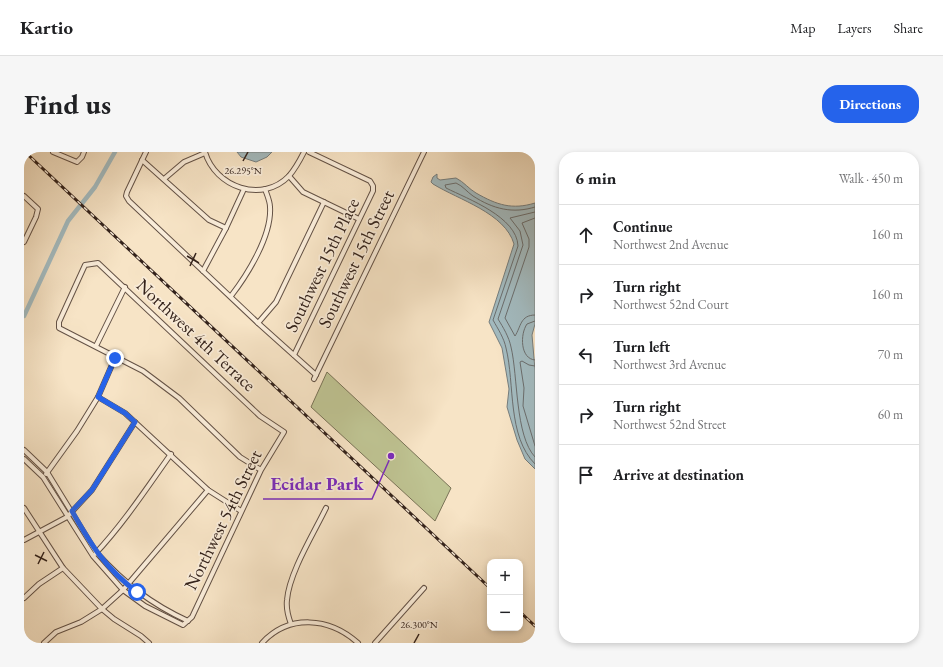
<!DOCTYPE html>
<meta charset="utf-8">
<style>
:root{--surface:#fff;--page:#f6f6f6;--text:#202124;--muted:#757577;--line:#e0e0e0;--accent:#2563eb}
body{margin:0;font-family:"EB Garamond",serif;background:var(--page);color:var(--text)}
.controls{position:absolute;right:12px;bottom:12px;display:grid;overflow:hidden;border-radius:8px;box-shadow:0 2px 6px #0003}
.controls button{width:36px;height:36px;display:grid;place-items:center;padding:0;border:0;border-bottom:1px solid var(--line);background:var(--surface);color:var(--text);font:20px sans-serif}
.stop{position:absolute;width:12px;height:12px;margin:-9px;border:3px solid #2563eb;border-radius:50%;background:#fff}
.stop.end{background:#2563eb;border-color:#fff;box-shadow:0 1px 4px #0008}
.list{margin:0;padding:0;list-style:none}
h2{display:flex;justify-content:space-between;align-items:center;height:52px;margin:0;padding:0 16px;font-size:17px}
h2 small{font-size:13px;font-weight:400;color:var(--muted)}
.list li{display:grid;grid-template-columns:26px 1fr auto;gap:12px;align-items:center;box-sizing:border-box;height:60px;padding:0 16px;border-top:1px solid var(--line)}
.list b{display:block;font-size:15px;white-space:nowrap}
.list p{margin:0;font-size:13px;white-space:nowrap;color:var(--muted)}
.list em{font-size:13px;font-style:normal;color:var(--muted)}
.icon{flex:none;width:22px;height:22px;fill:none;stroke:currentColor;stroke-width:2;stroke-linecap:round;stroke-linejoin:round}
.map{position:relative;flex:none;width:511px;height:491px;overflow:hidden;border-radius:16px}
header{display:flex;align-items:center;gap:24px;box-sizing:border-box;height:56px;padding:0 20px;background:var(--surface);border-bottom:1px solid var(--line)}
header strong{font-size:19px}
nav{display:flex;gap:22px;margin-inline-start:auto;font-size:14px}
.intro{display:flex;align-items:center;justify-content:space-between;box-sizing:border-box;height:96px;padding:0 24px}
h1{margin:0;font-size:28px}
.button{padding:10px 18px;border-radius:16px;background:var(--accent);color:#fff;font-size:14px;font-weight:700}
main{display:flex;gap:24px;padding:0 24px}
aside{flex:1;background:var(--surface);border-radius:16px;box-shadow:0 2px 6px #0003}
.map>svg:first-child{display:block}
.green{fill:#bfc493;stroke:#797357}
.water{fill:#a3bbc0;stroke:#767e7e}
.lines{fill:none;stroke-linecap:round;stroke-linejoin:round}
.shore{stroke:#6b6e6e;stroke-width:1}
.canal{stroke:#a3bbc0;stroke-width:4.5}
.street-casing{stroke:#645246;stroke-width:6}
.street{stroke:#faedda;stroke-width:4}
.rail-casing{stroke:#33221b;stroke-width:3}
.rail{stroke:#faedda;stroke-width:1.5;stroke-dasharray:4.5;stroke-linecap:butt}
.route{stroke:#2563eb;stroke-width:5}
.ticks{fill:none;stroke:#33221b;stroke-width:1.5}
.labels{text-anchor:middle;stroke-width:3.5;stroke-linejoin:round;paint-order:stroke}
.street-label{font-size:18px;fill:#33221b;stroke:#faedda}
.ticks-label{font-size:10px;text-anchor:middle;fill:#33221b;stroke:#faedda;stroke-width:3.5;stroke-linejoin:round;paint-order:stroke}
.leader{fill:none;stroke:#7b2cbf;stroke-width:1.5}
.callout-dot{fill:#7b2cbf;stroke:#faedda;stroke-width:1.5}
.callout-label{font-size:19px;text-anchor:middle;font-weight:bold;fill:#7b2cbf;stroke:#faedda;stroke-width:3.5;stroke-linejoin:round;paint-order:stroke}
</style>
<header>
<strong>Kartio</strong>
<nav><a>Map</a><a>Layers</a><a>Share</a></nav>
</header>
<div class="intro"><h1>Find us</h1><a class="button">Directions</a></div>
<main>
<div class="map">
<svg width="511" height="491" viewBox="0 0 511 491">
<rect width="100%" height="100%" fill="#f7e4c6"/>
<filter id="stains"><feTurbulence type="fractalNoise" baseFrequency=".005" numOctaves="4"/><feColorMatrix values="0 0 0 0 .2 0 0 0 0 .09 0 0 0 0 .02 0 0 0 .5 -.17"/></filter>
<radialGradient id="worn" r=".72"><stop offset=".6" stop-color="#630" stop-opacity="0"/><stop offset="1" stop-color="#630" stop-opacity=".3"/></radialGradient>
<!-- green -->
<path class="green" d="M303,220L427,336L411,369L287,255Z"/>
<!-- water -->
<g class="water">
<path d="M213,0H248L243,5L232,10L217,5Z"/>
<path d="M413,22V26L416,28L432,26C440,30 445,37 452,41C473,53 488,58 511,51V172L508,183L511,218V317L501,307L493,288L483,255L485,237L478,196L465,170L490,92C481,61 435,48 409,32L407,30L409,25Z"/>
</g>
<g class="lines">
<!-- shore -->
<g class="shore">
<path d="M511,55C489,62 469,57 449,44C443,40 439,34 432,31L421,33L422,36C444,47 493,65 494,94L469,168C474,177 480,186 482,196C491,232 483,284 511,312"/>
<path d="M511,60L486,66L496,79L499,93L474,167C479,175 485,185 487,195C494,224 491,284 511,305"/>
<path d="M511,66L498,71L505,87V95L481,166L491,184C497,175 496,163 511,163"/>
<path d="M511,169L503,172C496,182 496,207 511,208"/>
<path d="M511,214L505,213L498,209L496,210L500,236L499,254L511,294"/>
</g>
<!-- canal -->
<path class="canal" d="M0,164L44,69L71,35L91,0"/>
<defs>
<g id="street">
<path d="M29,0L53,10L58,5L60,0"/>
<path d="M122,0L103,40L102,44L105,49L234,171L292,223"/>
<path d="M181,0C191,35 238,52 265,24C271,17 276,8 280,0"/>
<path d="M118,8L185,68L202,76"/>
<path d="M265,24L279,40L335,67"/>
<path d="M140,27L160,10L181,1"/>
<path d="M0,44L14,57L12,65L0,90"/>
<path d="M179,119L202,76L220,37"/>
<path d="M207,144C224,122 248,83 246,55C246,49 243,43 241,37"/>
<path d="M234,171L252,150L300,50"/>
<path d="M72,194L101,135"/>
<path d="M270,203L349,39V34L346,29L285,0"/>
<path d="M290,227L400,0"/>
<path d="M74,245L101,261L184,338L217,359"/>
<path d="M0,298L23,320L72,400C100,431 127,452 164,469"/>
<path d="M0,307L19,325L69,404L99,438L121,454L159,473L168,465L237,318L260,280L236,264L74,111L61,113L35,170V176L119,219L155,246L216,305L237,318"/>
<path d="M22,322L53,279L74,245L91,206"/>
<path d="M0,356L39,416L78,457L90,467L117,484L125,491"/>
<path d="M0,388L43,365L68,338L111,270"/>
<path d="M71,402C100,371 122,337 147,302"/>
<path d="M0,446L15,432L39,416"/>
<path d="M267,472C264,464 262,456 263,448C265,421 290,381 302,356"/>
<path d="M20,491L32,480L57,470L78,457L99,438L184,338"/>
<path d="M238,491C265,462 305,465 334,491"/>
<path d="M351,491L400,436"/>
</g>
</defs>
<!-- street casing -->
<use href="#street" class="street-casing"/>
<!-- street -->
<use href="#street" class="street"/>
<defs>
<g id="rail">
<path d="M1,0L466,436"/>
<path d="M496,460L511,474"/>
</g>
</defs>
<!-- rail casing -->
<use href="#rail" class="rail-casing"/>
<!-- rail -->
<use href="#rail" class="rail"/>
</g>
<g class="lines">
<!-- route -->
<path class="route" d="M91,206L74,245L101,261L111,270L68,338L48,359C67,393 82,417 113,440"/>
</g>
<!-- ticks -->
<path class="ticks" d="M219,9L224,0M163,104L175,111M166,114L172,101M11,403L23,409M14,412L20,400M390,491L395,482"/>
<g class="labels">
<!-- street labels -->
<g class="street-label">
<text transform="translate(332 107) rotate(-64)" y="6">Southwest 15th Street</text>
<text transform="translate(298 113) rotate(-64)" y="6">Southwest 15th Place</text>
<text transform="translate(172 183) rotate(43)" y="6">Northwest 4th Terrace</text>
<text transform="translate(199 368) rotate(-64)" y="6">Northwest 54th Street</text>
</g>
</g>
<g class="ticks-label">
<text x="219" y="22">26.295°N</text>
<text x="395" y="476">26.300°N</text>
</g>
<!-- callouts -->
<path class="leader" d="M367 304L348 347H239"/>
<circle class="callout-dot" cx="367" cy="304" r="4"/>
<g class="callout-label">
<text x="293" y="338">Ecidar Park</text>
</g>
<rect width="100%" height="100%" filter="url(#stains)"/>
<rect width="100%" height="100%" fill="url(#worn)"/>
</svg>
<div class="controls">
<button>+</button>
<button>−</button>
</div>
<div class="stop" style="left:113px;top:440px"></div>
<div class="stop end" style="left:91px;top:206px"></div>
</div>
<aside>
<h2>6 min<small>Walk · 450 m</small></h2>
<ul class="list">
<li><svg class="icon" aria-label="ahead" viewBox="0 0 24 24"><path d="M12 20V5M6 11l6-6 6 6"/></svg><div><b>Continue</b><p>Northwest 2nd Avenue</p></div><em>160 m</em></li>
<li><svg class="icon" aria-label="right" viewBox="0 0 24 24"><path d="M7 20v-9h11M14 6l5 5-5 5"/></svg><div><b>Turn right</b><p>Northwest 52nd Court</p></div><em>160 m</em></li>
<li><svg class="icon" aria-label="left" viewBox="0 0 24 24"><path d="M17 20v-9H6M10 6l-5 5 5 5"/></svg><div><b>Turn left</b><p>Northwest 3rd Avenue</p></div><em>70 m</em></li>
<li><svg class="icon" aria-label="right" viewBox="0 0 24 24"><path d="M7 20v-9h11M14 6l5 5-5 5"/></svg><div><b>Turn right</b><p>Northwest 52nd Street</p></div><em>60 m</em></li>
<li><svg class="icon" aria-label="arrive" viewBox="0 0 24 24"><path d="M6 21V4h12l-3 4 3 4H6"/></svg><div><b>Arrive at destination</b></div></li>
</ul>
</aside>
</main>
